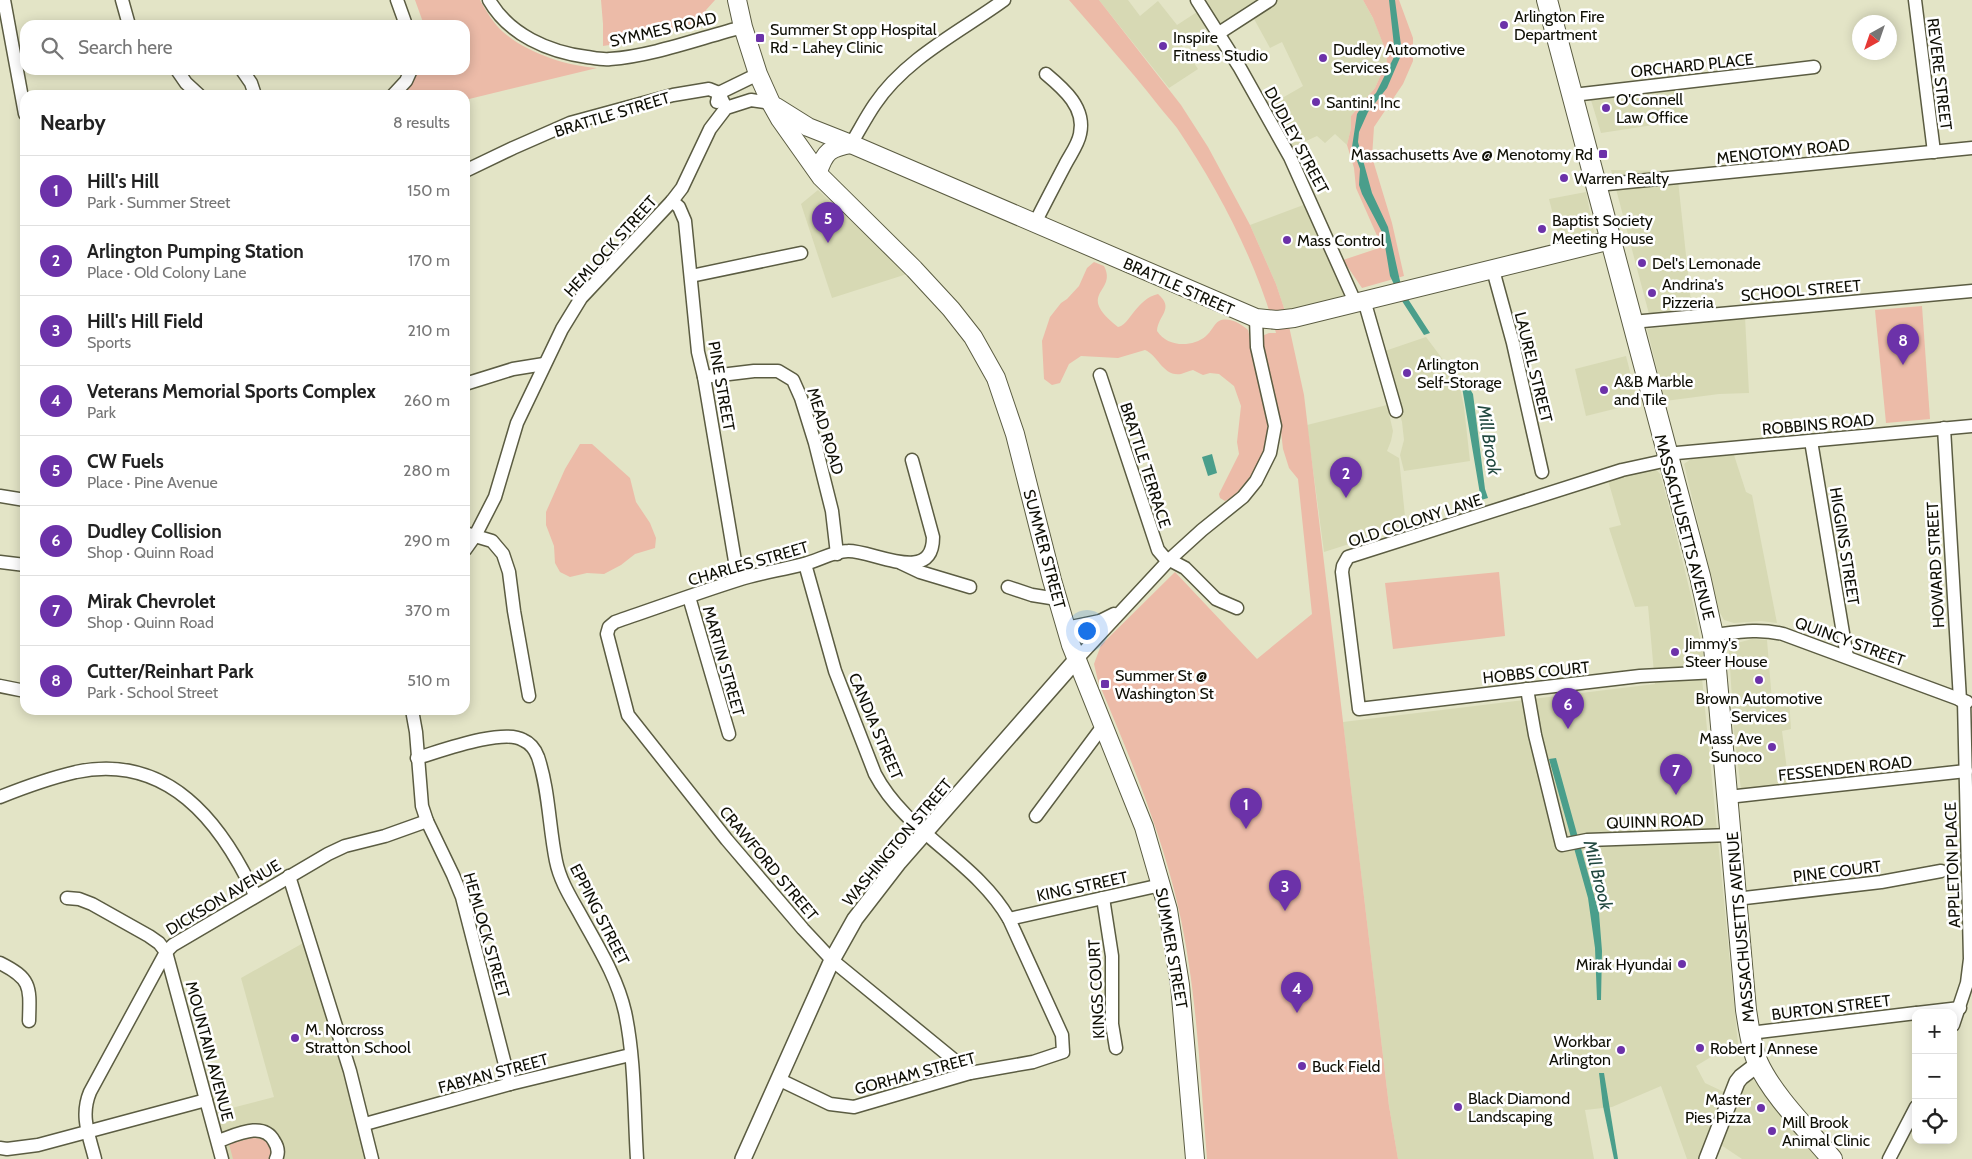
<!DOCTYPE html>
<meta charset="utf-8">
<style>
:root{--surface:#fff;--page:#f6f6f6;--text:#222;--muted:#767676;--line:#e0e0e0;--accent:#6c32a9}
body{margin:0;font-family:Cabin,sans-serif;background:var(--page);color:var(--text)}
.controls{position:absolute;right:15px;bottom:15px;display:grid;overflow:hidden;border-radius:10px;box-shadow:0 2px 12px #0003}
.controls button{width:45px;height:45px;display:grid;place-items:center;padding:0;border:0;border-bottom:1px solid var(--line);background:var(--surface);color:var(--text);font:25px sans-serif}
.compass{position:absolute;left:1852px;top:15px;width:45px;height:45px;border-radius:50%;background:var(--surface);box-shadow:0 2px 12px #0003;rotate:220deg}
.you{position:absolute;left:1086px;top:630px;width:18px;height:18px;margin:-12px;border:4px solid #fff;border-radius:50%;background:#1a73e8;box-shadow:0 0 0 8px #1a73e833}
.badge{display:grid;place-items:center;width:32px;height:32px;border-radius:50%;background:var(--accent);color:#fff;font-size:16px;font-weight:700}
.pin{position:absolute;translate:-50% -41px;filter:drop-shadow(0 1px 2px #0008)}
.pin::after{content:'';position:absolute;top:26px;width:18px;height:15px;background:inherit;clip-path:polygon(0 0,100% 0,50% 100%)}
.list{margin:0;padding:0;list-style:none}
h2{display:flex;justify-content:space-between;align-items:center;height:65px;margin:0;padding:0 20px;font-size:21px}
h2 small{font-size:16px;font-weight:400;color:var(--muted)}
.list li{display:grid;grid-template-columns:32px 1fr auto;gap:15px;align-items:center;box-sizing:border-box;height:70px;padding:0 20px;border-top:1px solid var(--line)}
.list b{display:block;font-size:19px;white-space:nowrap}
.list p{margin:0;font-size:16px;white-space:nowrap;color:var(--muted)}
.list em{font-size:16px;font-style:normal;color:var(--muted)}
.icon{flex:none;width:28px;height:28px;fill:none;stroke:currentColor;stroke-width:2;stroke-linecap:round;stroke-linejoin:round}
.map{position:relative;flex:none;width:1972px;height:1159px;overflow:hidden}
.search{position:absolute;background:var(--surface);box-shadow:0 2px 12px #0003;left:20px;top:20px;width:450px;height:55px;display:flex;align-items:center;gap:12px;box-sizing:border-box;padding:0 18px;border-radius:15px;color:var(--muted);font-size:19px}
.panel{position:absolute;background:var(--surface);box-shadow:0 2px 12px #0003;left:20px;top:90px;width:450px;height:625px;border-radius:15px}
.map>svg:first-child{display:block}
.built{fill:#d7d9b4}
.green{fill:#ecbba8}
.water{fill:#4a9e8b}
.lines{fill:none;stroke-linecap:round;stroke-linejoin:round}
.minor-casing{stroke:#5b5c42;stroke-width:15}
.tertiary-casing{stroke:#5b5c42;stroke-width:18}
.secondary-casing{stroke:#5b5c42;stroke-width:20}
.primary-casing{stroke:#5b5c42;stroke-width:22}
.minor{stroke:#fff;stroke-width:12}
.tertiary{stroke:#fff;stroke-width:15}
.secondary{stroke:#fff;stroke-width:18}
.primary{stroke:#fff;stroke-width:20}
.poi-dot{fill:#6c32a9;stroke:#fff;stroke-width:2}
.labels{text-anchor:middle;stroke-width:5;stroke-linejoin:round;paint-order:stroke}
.poi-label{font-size:16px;fill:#0f0f05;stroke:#fff;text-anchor:start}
.street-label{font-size:16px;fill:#0f0f05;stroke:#fff}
.water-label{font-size:18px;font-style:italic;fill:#20473e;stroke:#fff}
</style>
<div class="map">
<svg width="1972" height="1159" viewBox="0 0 1972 1159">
<rect width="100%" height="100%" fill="#e3e4c6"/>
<!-- built -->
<g class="built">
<path d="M1099,0H1128L1140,16L1158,1L1177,25L1197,12L1207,27L1181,44L1198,69L1169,88Z"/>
<path d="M1203,0H1363L1374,20L1385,49L1387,61L1375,88L1351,116V128L1347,145L1335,134L1325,143L1317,136L1293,147L1270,105L1303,86L1282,42L1270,48L1248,8L1218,25Z"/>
<path d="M1680,77L1686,120L1601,133L1587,87Z"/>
<path d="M1611,170L1677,171L1692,311L1649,314Z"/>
<path d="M818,190L852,222L907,274L832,298L801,204Z"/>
<path d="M1586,192L1594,232L1587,239L1561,246L1549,199Z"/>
<path d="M1306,204L1348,300L1287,317L1276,284L1250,225Z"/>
<path d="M1745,317L1749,393L1719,394L1665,401L1647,329Z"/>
<path d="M1426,337L1444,361L1460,387L1464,407L1470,461L1404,471L1400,455L1404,440L1402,422L1382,352Z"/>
<path d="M1626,356L1638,403L1586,416L1575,369Z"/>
<path d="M1387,405L1393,431L1391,441L1387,451L1399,458L1406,526L1324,552L1307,425Z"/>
<path d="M1734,455L1746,492L1752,495L1777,623L1761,621L1734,623L1724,620L1719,611L1684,464L1691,459Z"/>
<path d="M1654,467L1660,474L1671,514L1693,604L1704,658L1702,678L1739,1054H1716L1696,1066L1705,1083L1724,1092L1700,1159H1687L1661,1086L1612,1107L1585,1110L1594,1159H1398L1389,1106L1343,722L1655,684L1648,606L1635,607L1609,528L1621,525L1607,477Z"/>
<path d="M1752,639L1767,640L1772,701L1789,699L1791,729L1782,731L1790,793L1742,798L1734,732L1729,651L1737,643Z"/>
<path d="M305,942L358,1125L366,1159H228L216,1112L274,1097L241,978Z"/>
<path d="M1752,1078L1819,1159H1742L1721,1145L1731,1110L1742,1090Z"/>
</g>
<!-- green -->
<g class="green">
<path d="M415,0H480C486,11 494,24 503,32C527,53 566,66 597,68L465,100V95H400L417,70H465V25H424Z"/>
<path d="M601,0H715L706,10L703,19C671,34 637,41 603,46V24Z"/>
<path d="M1069,0H1099L1181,105L1208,147L1250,225L1276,284L1287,317L1304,395L1389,1106L1398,1159H1207C1200,1075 1197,989 1178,906C1160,828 1129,755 1098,681L1094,664L1101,645L1175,572L1257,659L1312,614L1298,479L1289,468L1283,449L1280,423L1270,382L1262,336L1269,333H1276C1255,259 1220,192 1177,128C1171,120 1164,113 1158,105C1130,69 1099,35 1069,0Z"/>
<path d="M1363,0H1399L1413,38V61L1403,84L1374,127L1372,157L1392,223L1404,276L1362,288L1343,260L1382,247L1356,188L1354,168L1347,145L1351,128V116L1375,88L1387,61L1385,49L1373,18Z"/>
<path d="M1094,262L1104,266C1118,293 1074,292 1118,327C1129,326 1136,299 1158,294C1175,309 1158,315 1157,331C1167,347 1192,348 1206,336C1211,332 1214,324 1219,321C1228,316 1242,324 1248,330C1253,351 1272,422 1267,439C1264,454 1255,472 1245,483C1239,490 1234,497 1225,501L1220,498L1219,494L1239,454L1237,442L1241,406L1234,386L1219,374L1210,373L1203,375L1193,370C1188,371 1185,373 1181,374C1163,377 1158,355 1145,350L1118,358L1081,356L1069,364L1060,383L1052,385L1044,379L1042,341L1050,317L1061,303L1067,299L1079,286L1087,268Z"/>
<path d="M1922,306L1930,419L1886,423L1875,310Z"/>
<path d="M580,444H592L630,478L636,502L650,523L656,538L655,548L635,554L621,565L604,574L587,573L570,577L560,572L555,563L554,546L546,525V512L565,469Z"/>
<path d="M1499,572L1505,636L1393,649L1385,583Z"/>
<path d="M252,1138C265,1138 274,1144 270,1159H233L229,1144Z"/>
</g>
<!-- water -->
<g class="water">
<path d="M1389,0H1395L1402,53L1387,88L1368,112L1359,132L1358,142L1372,193L1388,227L1400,281L1408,299L1430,333L1424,335L1402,301L1390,276L1383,234L1362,194L1359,185L1360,169L1352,147L1357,114L1362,106L1376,93L1395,55Z"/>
<path d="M1467,384L1473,394L1485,489L1488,498L1481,500L1462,387Z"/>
<path d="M1212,454L1217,473L1208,476L1202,457Z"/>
<path d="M1556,758L1599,913L1602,951L1601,1000H1597L1595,948L1588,898L1549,759Z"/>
<path d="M1599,1073H1604L1618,1159H1614L1603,1106Z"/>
</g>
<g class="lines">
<defs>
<g id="minor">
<path d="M4,0L25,114"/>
<path d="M122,0L129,25"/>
<path d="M397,0L406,25"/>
<path d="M489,0C509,35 549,52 587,57C594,58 603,60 610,59C653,56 700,38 743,27"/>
<path d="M1197,0L1240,68L1290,157L1355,302"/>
<path d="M1915,0L1934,152"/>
<path d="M1219,33L1270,0"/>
<path d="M177,70L186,83L199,95"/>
<path d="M242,70L251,83L255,95"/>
<path d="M393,95L406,81L411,70"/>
<path d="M1573,95L1814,67"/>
<path d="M717,102L719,93L758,74"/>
<path d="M851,144C859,131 866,117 875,104C906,58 960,32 1004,0"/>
<path d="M465,171L513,148L570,123L673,95L709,89L719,93L726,108"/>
<path d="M1597,185L1972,148"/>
<path d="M672,201L679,207L685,221L698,352L704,377L738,579"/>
<path d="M1035,223C1045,203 1055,184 1065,165C1070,155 1078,145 1080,134C1086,108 1064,89 1046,74"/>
<path d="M1493,270L1513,343L1542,472"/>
<path d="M691,276L801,253"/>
<path d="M1364,300L1396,411"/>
<path d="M1632,322L1972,291"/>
<path d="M1100,375L1158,550L1164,557L1185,568L1216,599L1237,608"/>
<path d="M704,377L754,371H778L793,380L801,398L815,443L832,511L837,554"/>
<path d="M465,384L513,369L544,364"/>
<path d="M1944,428L1960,700"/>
<path d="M1811,441L1847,657"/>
<path d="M1666,454L1972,426"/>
<path d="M912,460L933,537C933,586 872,550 848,551C833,551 818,561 804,564C782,570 759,573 738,580C697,593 656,608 615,622L609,627L607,634L628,715L727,840L803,929L832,960L970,1073"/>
<path d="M1668,460L1622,470L1348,557L1343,566L1342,572L1359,709L1640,676L1717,672"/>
<path d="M0,496L25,500"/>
<path d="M465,533L492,541L503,554L509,572L514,611L529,696"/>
<path d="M465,550L475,536L495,497L517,423L562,329L581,298L672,201L682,188L710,129L726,108L751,100L771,103"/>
<path d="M0,562L25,565"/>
<path d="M901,563L920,572L970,587"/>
<path d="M1008,587L1032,595L1057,599"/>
<path d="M689,597L729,734"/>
<path d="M1066,628L1100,621L1114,614"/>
<path d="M1713,635C1738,632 1759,628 1783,634L1967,702"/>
<path d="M1076,660L1169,560L1202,530L1243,497L1256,481L1270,453L1275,426L1257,347L1256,318"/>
<path d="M0,686L25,691"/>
<path d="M1527,689L1535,735L1562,845L1587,840L1731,835"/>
<path d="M412,710L416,732L422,806L427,821L453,875L462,897L510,1084"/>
<path d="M417,758C441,751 503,728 523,740C530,743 535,749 538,757C549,790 549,827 556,861C560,881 571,898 581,916C598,947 617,977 625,1012C635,1059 634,1111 637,1159"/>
<path d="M0,797C25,787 50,778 76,772C168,753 221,822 255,895"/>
<path d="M1728,797L1966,771"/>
<path d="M1036,816L1103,726"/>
<path d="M289,876L350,1071L372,1159"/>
<path d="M67,898L79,899L92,904L149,936L159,943L166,952L222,1159"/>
<path d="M1103,898L1112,956V1024L1116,1048"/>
<path d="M1736,899L1881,882L1941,871"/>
<path d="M1009,919L1161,885"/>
<path d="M0,963C32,979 30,987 29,1021"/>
<path d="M1917,1013L1960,1008"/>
<path d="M1953,1025L1967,983L1970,959L1964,701"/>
<path d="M1750,1033L1916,1013"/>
<path d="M778,1079L830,1104L854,1107L970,1073L1033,1062L1063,1052L1062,1035L1009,919C976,861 906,833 875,774L835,671L805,564"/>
<path d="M365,1124L510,1084L630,1055"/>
<path d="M218,1141C234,1136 263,1120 274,1141C278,1147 279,1153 276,1159"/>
<path d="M0,1148L7,1149L38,1145L206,1100"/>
<path d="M95,1159C89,1135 80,1116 90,1092L166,952L173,945L328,854L345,846L385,836L427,821"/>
<path d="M1889,1159L1916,1107"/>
</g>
<g id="tertiary">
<path d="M743,1159L832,960L855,919L899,862L1076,660"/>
<path d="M1707,1159L1737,1082L1741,1077L1758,1064"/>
</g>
<g id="secondary">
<path d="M737,0L743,27L758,74L771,103L780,119L821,177L914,269L951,309L973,337L996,378L1015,434L1052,580L1071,645L1144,827L1168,910L1180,985L1195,1159"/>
<path d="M776,107L808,127L851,144L1256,318L1277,320L1294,318L1611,240"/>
<path d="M818,172C825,151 830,148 851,144"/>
</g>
<path id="primary" d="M1547,0L1700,576L1713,635L1746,1010C1749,1028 1751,1047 1758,1063C1773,1096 1809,1131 1832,1159"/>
</defs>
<!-- minor casing -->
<use href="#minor" class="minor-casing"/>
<!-- tertiary casing -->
<use href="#tertiary" class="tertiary-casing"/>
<!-- secondary casing -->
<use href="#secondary" class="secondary-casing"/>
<!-- primary casing -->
<use href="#primary" class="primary-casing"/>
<!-- minor -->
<use href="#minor" class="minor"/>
<!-- tertiary -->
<use href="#tertiary" class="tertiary"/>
<!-- secondary -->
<use href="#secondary" class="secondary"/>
<!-- primary -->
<use href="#primary" class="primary"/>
</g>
<!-- markers -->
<g class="poi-dot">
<circle cx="1504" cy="25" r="5"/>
<rect x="755" y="33" width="10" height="10" rx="2.5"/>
<circle cx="1163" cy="46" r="5"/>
<circle cx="1323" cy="58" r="5"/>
<circle cx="1316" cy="102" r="5"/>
<circle cx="1606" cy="108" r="5"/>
<rect x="1598" y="149" width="10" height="10" rx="2.5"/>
<circle cx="1564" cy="178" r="5"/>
<circle cx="1542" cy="229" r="5"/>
<circle cx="1287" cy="240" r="5"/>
<circle cx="1642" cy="263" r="5"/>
<circle cx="1652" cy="293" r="5"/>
<circle cx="1407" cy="373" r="5"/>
<circle cx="1604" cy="390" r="5"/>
<circle cx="1675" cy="652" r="5"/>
<circle cx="1759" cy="680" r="5"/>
<rect x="1100" y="679" width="10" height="10" rx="2.5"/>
<circle cx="1772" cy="747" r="5"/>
<circle cx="1682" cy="964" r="5"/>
<circle cx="295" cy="1038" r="5"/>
<circle cx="1700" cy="1048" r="5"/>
<circle cx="1621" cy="1050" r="5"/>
<circle cx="1302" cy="1066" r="5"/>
<circle cx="1458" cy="1107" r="5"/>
<circle cx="1761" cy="1108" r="5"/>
<circle cx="1772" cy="1131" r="5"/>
</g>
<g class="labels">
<!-- poi labels -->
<g class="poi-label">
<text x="1514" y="22">Arlington Fire<tspan x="1514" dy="18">Department</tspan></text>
<text x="770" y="35">Summer St opp Hospital<tspan x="770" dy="18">Rd - Lahey Clinic</tspan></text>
<text x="1173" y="43">Inspire<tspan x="1173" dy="18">Fitness Studio</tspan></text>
<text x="1333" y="55">Dudley Automotive<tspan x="1333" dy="18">Services</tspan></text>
<text x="1616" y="105">O'Connell<tspan x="1616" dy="18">Law Office</tspan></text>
<text x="1326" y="108">Santini, Inc</text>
<text x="1593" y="160" text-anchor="end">Massachusetts Ave @ Menotomy Rd</text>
<text x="1574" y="184">Warren Realty</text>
<text x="1552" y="226">Baptist Society<tspan x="1552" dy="18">Meeting House</tspan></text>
<text x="1297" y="246">Mass Control</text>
<text x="1652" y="269">Del's Lemonade</text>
<text x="1662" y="290">Andrina's<tspan x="1662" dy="18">Pizzeria</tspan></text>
<text x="1417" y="370">Arlington<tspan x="1417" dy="18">Self-Storage</tspan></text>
<text x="1614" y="387">A&amp;B Marble<tspan x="1614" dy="18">and Tile</tspan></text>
<text x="1685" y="649">Jimmy's<tspan x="1685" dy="18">Steer House</tspan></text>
<text x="1115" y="681">Summer St @<tspan x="1115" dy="18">Washington St</tspan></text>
<text x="1759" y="704" text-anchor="middle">Brown Automotive<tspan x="1759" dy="18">Services</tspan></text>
<text x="1762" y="744" text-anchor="end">Mass Ave<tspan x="1762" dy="18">Sunoco</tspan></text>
<text x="1672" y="970" text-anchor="end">Mirak Hyundai</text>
<text x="305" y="1035">M. Norcross<tspan x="305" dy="18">Stratton School</tspan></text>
<text x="1611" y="1047" text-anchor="end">Workbar<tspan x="1611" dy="18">Arlington</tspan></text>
<text x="1710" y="1054">Robert J Annese</text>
<text x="1312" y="1072">Buck Field</text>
<text x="1468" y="1104">Black Diamond<tspan x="1468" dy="18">Landscaping</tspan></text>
<text x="1751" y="1105" text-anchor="end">Master<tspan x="1751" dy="18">Pies Pizza</tspan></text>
<text x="1782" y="1128">Mill Brook<tspan x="1782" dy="18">Animal Clinic</tspan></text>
</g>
<!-- street labels -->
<g class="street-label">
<text transform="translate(663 29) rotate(-13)" y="6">SYMMES ROAD</text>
<text transform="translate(1692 65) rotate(-6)" y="6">ORCHARD PLACE</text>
<text transform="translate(1940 74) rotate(83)" y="6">REVERE STREET</text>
<text transform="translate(612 114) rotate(-17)" y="6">BRATTLE STREET</text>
<text transform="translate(1297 140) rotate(62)" y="6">DUDLEY STREET</text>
<text transform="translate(1783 151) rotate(-6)" y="6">MENOTOMY ROAD</text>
<text transform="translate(610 246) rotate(-48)" y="6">HEMLOCK STREET</text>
<text transform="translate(1179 286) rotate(24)" y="6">BRATTLE STREET</text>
<text transform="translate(1801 290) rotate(-5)" y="6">SCHOOL STREET</text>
<text transform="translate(1534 367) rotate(76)" y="6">LAUREL STREET</text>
<text transform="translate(722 386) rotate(80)" y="6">PINE STREET</text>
<text transform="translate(1818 424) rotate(-5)" y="6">ROBBINS ROAD</text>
<text transform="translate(826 431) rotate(73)" y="6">MEAD ROAD</text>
<text transform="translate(1146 465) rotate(72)" y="6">BRATTLE TERRACE</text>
<text transform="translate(1415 520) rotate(-18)" y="6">OLD COLONY LANE</text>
<text transform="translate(1685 527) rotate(75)" y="6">MASSACHUSETTS AVENUE</text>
<text transform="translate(1845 546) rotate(81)" y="6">HIGGINS STREET</text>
<text transform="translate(1045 549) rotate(75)" y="6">SUMMER STREET</text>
<text transform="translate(748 563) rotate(-16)" y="6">CHARLES STREET</text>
<text transform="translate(1935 565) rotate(-93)" y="6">HOWARD STREET</text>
<text transform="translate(1850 641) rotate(20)" y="6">QUINCY STREET</text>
<text transform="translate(724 661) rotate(74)" y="6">MARTIN STREET</text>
<text transform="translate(1536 672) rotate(-6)" y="6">HOBBS COURT</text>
<text transform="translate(876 726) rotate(67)" y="6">CANDIA STREET</text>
<text transform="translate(1845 768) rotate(-6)" y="6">FESSENDEN ROAD</text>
<text transform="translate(1655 821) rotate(-2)" y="6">QUINN ROAD</text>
<text transform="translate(897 842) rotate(-50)" y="6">WASHINGTON STREET</text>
<text transform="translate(769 863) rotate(50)" y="6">CRAWFORD STREET</text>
<text transform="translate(1952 865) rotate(-92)" y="6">APPLETON PLACE</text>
<text transform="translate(1837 871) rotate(-7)" y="6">PINE COURT</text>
<text transform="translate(1082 886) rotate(-12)" y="6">KING STREET</text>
<text transform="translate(223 897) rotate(-31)" y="6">DICKSON AVENUE</text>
<text transform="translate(600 914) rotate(63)" y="6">EPPING STREET</text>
<text transform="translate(1740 927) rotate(-95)" y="6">MASSACHUSETTS AVENUE</text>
<text transform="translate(487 935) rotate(74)" y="6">HEMLOCK STREET</text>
<text transform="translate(1172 948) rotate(80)" y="6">SUMMER STREET</text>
<text transform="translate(1096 989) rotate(-93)" y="6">KINGS COURT</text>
<text transform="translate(1831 1007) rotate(-7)" y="6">BURTON STREET</text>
<text transform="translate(210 1051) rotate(75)" y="6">MOUNTAIN AVENUE</text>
<text transform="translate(493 1073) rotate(-15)" y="6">FABYAN STREET</text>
<text transform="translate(915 1073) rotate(-15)" y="6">GORHAM STREET</text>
</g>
<!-- water labels -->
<g class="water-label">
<text transform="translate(1489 440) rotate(81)" y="6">Mill Brook</text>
<text transform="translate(1598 875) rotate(76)" y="6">Mill Brook</text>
</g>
</g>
</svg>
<div class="controls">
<button>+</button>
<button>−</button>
<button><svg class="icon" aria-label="locate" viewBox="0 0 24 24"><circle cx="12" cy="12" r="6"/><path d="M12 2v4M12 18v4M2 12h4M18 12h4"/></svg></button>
</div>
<svg class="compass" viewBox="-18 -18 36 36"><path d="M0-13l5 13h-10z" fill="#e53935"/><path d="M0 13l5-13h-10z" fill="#767676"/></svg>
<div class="you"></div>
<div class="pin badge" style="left:1246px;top:829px">1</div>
<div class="pin badge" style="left:1346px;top:498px">2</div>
<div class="pin badge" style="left:1285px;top:911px">3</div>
<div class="pin badge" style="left:1297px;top:1013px">4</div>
<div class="pin badge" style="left:828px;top:243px">5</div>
<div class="pin badge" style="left:1568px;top:729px">6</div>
<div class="pin badge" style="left:1676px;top:795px">7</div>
<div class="pin badge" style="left:1903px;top:365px">8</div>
<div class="search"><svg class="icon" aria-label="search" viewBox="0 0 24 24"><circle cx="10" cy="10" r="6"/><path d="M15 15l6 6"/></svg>Search here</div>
<section class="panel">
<h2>Nearby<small>8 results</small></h2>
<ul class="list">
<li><span class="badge">1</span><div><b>Hill's Hill</b><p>Park · Summer Street</p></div><em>150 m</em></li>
<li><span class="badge">2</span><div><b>Arlington Pumping Station</b><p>Place · Old Colony Lane</p></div><em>170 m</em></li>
<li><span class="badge">3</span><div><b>Hill's Hill Field</b><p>Sports</p></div><em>210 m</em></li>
<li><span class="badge">4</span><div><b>Veterans Memorial Sports Complex</b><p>Park</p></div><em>260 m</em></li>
<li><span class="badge">5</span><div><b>CW Fuels</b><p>Place · Pine Avenue</p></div><em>280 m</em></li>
<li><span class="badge">6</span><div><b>Dudley Collision</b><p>Shop · Quinn Road</p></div><em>290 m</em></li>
<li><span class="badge">7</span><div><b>Mirak Chevrolet</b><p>Shop · Quinn Road</p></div><em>370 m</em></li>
<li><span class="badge">8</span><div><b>Cutter/Reinhart Park</b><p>Park · School Street</p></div><em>510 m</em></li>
</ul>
</section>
</div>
